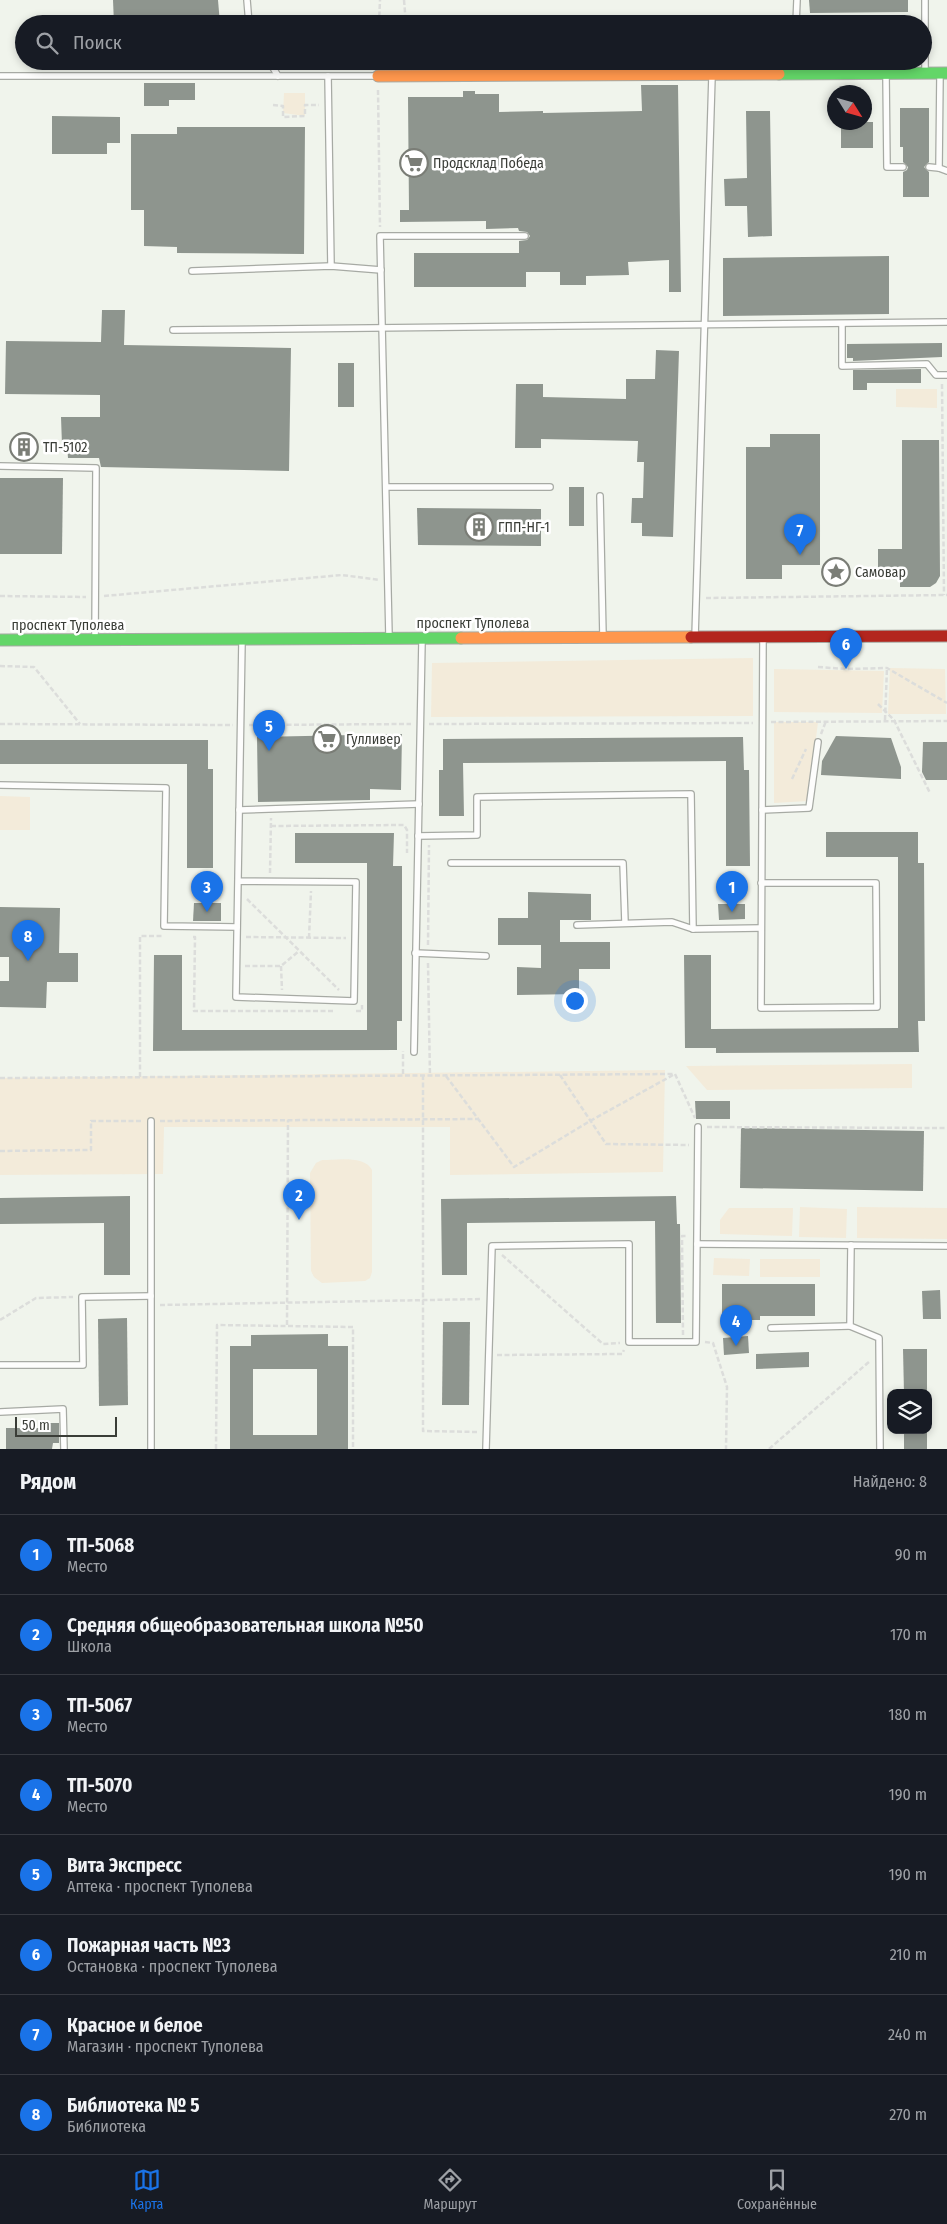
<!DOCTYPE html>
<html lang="ru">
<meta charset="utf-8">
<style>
:root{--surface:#171b24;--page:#242831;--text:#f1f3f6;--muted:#9ea1a6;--line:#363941;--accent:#1a73e8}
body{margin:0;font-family:"Fira Sans Condensed",sans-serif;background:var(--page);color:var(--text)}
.controls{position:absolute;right:15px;bottom:15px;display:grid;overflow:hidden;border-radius:10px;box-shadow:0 2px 8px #0003}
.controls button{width:45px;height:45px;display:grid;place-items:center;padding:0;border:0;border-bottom:1px solid var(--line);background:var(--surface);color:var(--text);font:25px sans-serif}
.compass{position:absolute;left:827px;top:85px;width:45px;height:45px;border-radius:50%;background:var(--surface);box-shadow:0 2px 8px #0003;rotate:127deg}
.scale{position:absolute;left:15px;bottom:12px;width:102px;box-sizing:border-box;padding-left:5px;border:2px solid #3a3d37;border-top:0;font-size:14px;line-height:18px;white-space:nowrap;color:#3a3d37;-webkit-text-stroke:4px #fff;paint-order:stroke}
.you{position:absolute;left:574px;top:1000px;width:18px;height:18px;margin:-12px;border:4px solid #fff;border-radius:50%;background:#1a73e8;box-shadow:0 0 0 8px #1a73e833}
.badge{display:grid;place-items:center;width:32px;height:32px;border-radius:50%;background:var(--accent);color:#fff;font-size:16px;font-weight:700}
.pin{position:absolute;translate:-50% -41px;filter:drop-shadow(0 1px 2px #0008)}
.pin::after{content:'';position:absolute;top:26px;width:18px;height:15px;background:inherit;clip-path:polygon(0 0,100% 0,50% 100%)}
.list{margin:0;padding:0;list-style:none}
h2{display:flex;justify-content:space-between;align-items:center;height:65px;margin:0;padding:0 20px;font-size:21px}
h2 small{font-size:16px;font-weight:400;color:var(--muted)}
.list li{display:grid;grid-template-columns:32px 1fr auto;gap:15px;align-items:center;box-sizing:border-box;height:80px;padding:0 20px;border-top:1px solid var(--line)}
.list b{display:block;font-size:19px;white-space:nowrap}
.list p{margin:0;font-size:16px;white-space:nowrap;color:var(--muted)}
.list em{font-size:16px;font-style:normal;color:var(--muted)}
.icon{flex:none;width:28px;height:28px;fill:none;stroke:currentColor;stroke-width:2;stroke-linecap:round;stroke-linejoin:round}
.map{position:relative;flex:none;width:947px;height:1449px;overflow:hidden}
.search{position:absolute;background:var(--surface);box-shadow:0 2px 8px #0003;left:15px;right:15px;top:15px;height:55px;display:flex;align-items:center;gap:12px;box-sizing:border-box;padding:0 18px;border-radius:28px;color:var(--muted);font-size:19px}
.sheet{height:705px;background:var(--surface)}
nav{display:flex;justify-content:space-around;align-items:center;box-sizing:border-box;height:70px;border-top:1px solid var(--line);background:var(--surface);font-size:14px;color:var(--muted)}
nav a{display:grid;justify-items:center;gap:2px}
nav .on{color:var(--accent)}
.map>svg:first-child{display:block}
.green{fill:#f3ebda}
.building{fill:#8e958e;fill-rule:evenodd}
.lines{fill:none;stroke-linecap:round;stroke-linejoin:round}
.lane-casing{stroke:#a7aaa4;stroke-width:8}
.fast-casing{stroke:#a7aaa4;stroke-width:13}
.slow-casing{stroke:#a7aaa4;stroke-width:13}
.jam-casing{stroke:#a7aaa4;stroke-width:13}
.path{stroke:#dcdddb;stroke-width:2.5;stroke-dasharray:5 2.5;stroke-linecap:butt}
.lane{stroke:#fdfdfc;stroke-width:5.5}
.fast{stroke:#63d668;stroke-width:11}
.slow{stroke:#ff974d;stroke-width:11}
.jam{stroke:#b3261e;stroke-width:11}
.labels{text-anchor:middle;stroke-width:5;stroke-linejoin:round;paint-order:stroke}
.poi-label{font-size:14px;fill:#3a3d37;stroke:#fff;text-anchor:start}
.street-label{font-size:14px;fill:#3a3d37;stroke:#fff}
</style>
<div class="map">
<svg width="947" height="1449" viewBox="0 0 947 1449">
<rect width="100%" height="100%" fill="#f0f4ec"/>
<!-- green -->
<g class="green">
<path d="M284,93H305V116L283,113Z"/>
<path d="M896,389H937V408L896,407Z"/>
<path d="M753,658V716L431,717L432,663Z"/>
<path d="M890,668L945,669L946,714H888Z"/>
<path d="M774,669L884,671L882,713L774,712Z"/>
<path d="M774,722H818L808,801L774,803Z"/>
<path d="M0,796L30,797V830H0Z"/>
<path d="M912,1064V1088L707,1090L686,1066Z"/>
<path d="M665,1070L663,1172L450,1175V1127H164L163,1174L0,1175V1078Z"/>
<path d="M322,1160C336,1160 365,1155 372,1170V1272L370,1278L365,1281L322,1283L314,1277L311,1271L310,1173L316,1163Z"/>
<path d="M800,1207L847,1209L846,1238L799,1237Z"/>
<path d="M857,1207L947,1208V1239L857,1238Z"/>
<path d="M729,1208H793L792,1236L720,1234V1220Z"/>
<path d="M714,1258L750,1259L749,1276L713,1275Z"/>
<rect x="760" y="1259" width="60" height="18"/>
</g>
<!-- building -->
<g class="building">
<path d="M113,0H218L220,24H114Z"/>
<path d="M809,0H908V12L810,13Z"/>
<path d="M144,83H195V100H169V106H144Z"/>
<path d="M641,85H678L681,292H669V260L628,262L629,275L586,276V285H560V272H526V287H414V253H519V241L527,240L530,236L527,232L519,231L518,228L486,229V221L400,222V210H409L408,97H463V91H475V94H499V112L543,111V113L642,111Z"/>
<path d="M900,108H929V162L924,167L929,172V197H903V172L907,170L908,167L903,162V147H900Z"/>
<path d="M746,111H770L772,236L748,237L747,206H725L724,179L747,178Z"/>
<path d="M52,116L120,117V143H107V154H52Z"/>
<rect x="841" y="122" width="32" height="26"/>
<path d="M177,127H305L304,254L177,253V247L144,246V210H131V134H177Z"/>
<path d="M889,256V314L723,316V258Z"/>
<path d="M102,310H125L124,345L291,348L289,471L101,467L99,458H68L67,445H62L61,417H100V395L5,394L6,341L101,342Z"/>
<path d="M942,343V357L853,361V358H847V344Z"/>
<path d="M656,350L679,351L673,537L642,536V523H631L632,498H643L644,462H637L638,441L541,439V448H515L516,384H543V397L626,399V379H655Z"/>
<rect x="338" y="363" width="16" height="44"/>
<path d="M921,369V383H867V390H853V370Z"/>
<path d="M770,434H820V565H782V579H746V447H770Z"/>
<path d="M13,440L35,441V454L13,453Z"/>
<path d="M902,440H939L940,576L936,583L930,587H900V578H878V549H902Z"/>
<path d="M0,478H63L62,554H0Z"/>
<rect x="569" y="487" width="15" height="39"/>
<path d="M417,508L541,509V546L418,545Z"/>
<path d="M402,734L401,790L370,789V800L258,802L257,737Z"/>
<path d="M836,736L891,738L901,767V779L821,775L822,761Z"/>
<path d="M743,737L744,770H749L750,866H726V761L463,763L464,816H439V770H443V739Z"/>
<path d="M0,740H208V769H213V868H187V764H0Z"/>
<path d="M923,742H947V780H926L922,772Z"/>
<path d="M826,832H918V863H924L925,1021H918L919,1052L716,1053V1048H685L684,955H711V1029L898,1028V857H826Z"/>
<path d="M295,833H394L393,866H402V1021H397V1050L153,1051L154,955H182V1030H367V863H295Z"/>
<path d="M528,892L591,894V920H560V942H610V969H579V994L517,995V967L541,968V945H498V918H528Z"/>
<path d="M194,903H221V921H193Z"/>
<path d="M718,904H745V919L719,920Z"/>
<path d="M0,907L60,908L59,953H78V982H47L46,1008L0,1007V981H9V957H0Z"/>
<path d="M695,1101H730V1119H696Z"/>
<path d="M741,1128L924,1131L923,1191L740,1188Z"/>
<path d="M130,1196V1275H104V1223L0,1224V1198Z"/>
<path d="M676,1196L677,1224H680L681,1323H656L655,1221L467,1223V1275H442L441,1199Z"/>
<path d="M722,1284H815V1316H760V1320H750V1316H722Z"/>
<path d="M940,1290L941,1319H923L922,1291Z"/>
<path d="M127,1318L128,1405L99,1406L98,1319Z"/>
<path d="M443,1322H470L469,1405H442Z"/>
<path d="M328,1334V1346H348V1449H230V1346H251V1335ZM253,1369H317V1435H253Z"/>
<path d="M748,1336L749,1353L724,1355L723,1338Z"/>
<path d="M903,1349H927V1393H904Z"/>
<path d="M809,1352V1367L756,1369V1354Z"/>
<path d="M42,1423H59V1443H53L52,1449H6V1428H42Z"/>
<rect x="904" y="1430" width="23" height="19"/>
</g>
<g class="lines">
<defs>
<g id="lane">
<path d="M247,0L249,24"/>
<path d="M925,0V71"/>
<path d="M796,24L797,0"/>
<path d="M269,61L278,76"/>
<path d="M886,75L887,167H903"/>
<path d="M940,75L939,168L947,171"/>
<path d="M0,76H375"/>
<path d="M328,76L331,266"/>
<path d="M929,167L939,168"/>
<path d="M192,271L331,266L381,270"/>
<path d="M842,324V366L927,364L936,375H947"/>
<path d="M173,330C431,326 689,326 947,322"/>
<path d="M0,466L96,468L95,638"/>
<path d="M386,487H550"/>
<path d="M600,496L603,636"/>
<path d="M389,636L380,236H525"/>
<path d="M695,637L712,76"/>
<path d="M0,785L166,788L164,926L237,927"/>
<path d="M239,810L419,804"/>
<path d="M762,810L809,808L818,742"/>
<path d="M418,836L477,835V797L691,794L693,929"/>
<path d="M451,863H623L625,923"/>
<path d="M238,881L356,882L354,1001L236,997L242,641"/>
<path d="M761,883H876L877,1007L761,1008L763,639"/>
<path d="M577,925L672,922L693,929L761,928"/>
<path d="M415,953L486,956"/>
<path d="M414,1052L422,641"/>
<path d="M151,1121V1449"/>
<path d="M697,1244L947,1246"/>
<path d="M851,1245L850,1326L879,1338L880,1449"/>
<path d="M771,1328L850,1326"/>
<path d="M0,1365H83L82,1297L151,1296"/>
<path d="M0,1412L63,1409L64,1449"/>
<path d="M486,1449L492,1246L629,1244V1342H696L698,1127"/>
</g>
<g id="fast">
<path d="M779,74L947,73"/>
<path d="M0,640L461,638"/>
</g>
<g id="slow">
<path d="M378,76L779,74"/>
<path d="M461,638L691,637"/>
</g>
<path id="jam" d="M691,637L947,636"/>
</defs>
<!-- lane casing -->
<use href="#lane" class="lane-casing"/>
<!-- fast casing -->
<use href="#fast" class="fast-casing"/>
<!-- slow casing -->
<use href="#slow" class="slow-casing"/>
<!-- jam casing -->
<use href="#jam" class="jam-casing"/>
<!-- path -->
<g class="path">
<path d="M404,0L406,24"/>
<path d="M379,24L380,0"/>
<path d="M378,90L380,227"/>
<path d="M273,105L283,106V117L305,116V105H319"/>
<path d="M942,384L944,595"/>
<path d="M0,596L86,597"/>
<path d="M104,596L342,575L380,580"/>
<path d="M706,598L947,595"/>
<path d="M0,666L34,667L80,724"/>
<path d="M818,667L846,669L887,668L947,703"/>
<path d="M878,704L894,720L930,793"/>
<path d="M885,720L887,668"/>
<path d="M771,722L947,721"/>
<path d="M0,724L233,725"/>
<path d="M429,724L753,723"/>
<path d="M249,725L411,724"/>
<path d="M821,734L826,721"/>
<path d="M792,779L806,749"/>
<path d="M271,826L404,825L407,830V853"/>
<path d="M270,873L271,818"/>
<path d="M247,899L339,990"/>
<path d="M193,937H195L194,1011H335"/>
<path d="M246,937L346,938"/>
<path d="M309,938L311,891"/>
<path d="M428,945L429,845"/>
<path d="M428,963L430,1076"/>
<path d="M245,966H281L299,951"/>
<path d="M281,966L282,990"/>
<path d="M356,1011H362V1005"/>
<path d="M403,1074V1051"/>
<path d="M675,1074L695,1118"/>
<path d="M423,1075V1431L478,1432"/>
<path d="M560,1075L606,1144L689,1145"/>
<path d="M446,1076L514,1167L590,1121L673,1075"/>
<path d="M140,1077V936H163"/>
<path d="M0,1078L675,1074"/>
<path d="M160,1121L479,1119"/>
<path d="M707,1127L947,1128"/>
<path d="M0,1151L91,1150V1121H142"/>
<path d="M502,1255L603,1344L620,1343"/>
<path d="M160,1305L482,1299"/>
<path d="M0,1320L36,1298L73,1297"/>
<path d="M287,1325L288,1120"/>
<path d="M683,1335L682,1236H688"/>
<path d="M705,1342L713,1343L727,1387L726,1449"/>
<path d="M497,1355L622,1354L624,1350"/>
<path d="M216,1449L217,1325L353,1327V1449"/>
<path d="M769,1449L870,1361"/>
</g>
<!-- lane -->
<use href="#lane" class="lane"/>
<!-- fast -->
<use href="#fast" class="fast"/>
<!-- slow -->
<use href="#slow" class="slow"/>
<!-- jam -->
<use href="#jam" class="jam"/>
</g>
<!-- icons -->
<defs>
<symbol id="supermarket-ring" viewBox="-11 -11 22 22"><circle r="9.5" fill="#fff" stroke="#7a7d76" stroke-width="1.5"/><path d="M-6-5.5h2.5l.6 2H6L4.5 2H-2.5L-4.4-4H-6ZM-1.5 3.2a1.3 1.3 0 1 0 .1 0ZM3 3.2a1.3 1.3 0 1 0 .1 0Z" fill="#7a7d76"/></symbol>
<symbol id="building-ring" viewBox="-11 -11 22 22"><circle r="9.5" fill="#fff" stroke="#7a7d76" stroke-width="1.5"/><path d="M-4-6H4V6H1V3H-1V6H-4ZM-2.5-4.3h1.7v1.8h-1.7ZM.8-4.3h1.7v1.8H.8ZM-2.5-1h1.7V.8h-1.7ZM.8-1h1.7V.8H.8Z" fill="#7a7d76"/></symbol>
<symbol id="sight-ring" viewBox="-11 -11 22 22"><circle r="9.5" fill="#fff" stroke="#7a7d76" stroke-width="1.5"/><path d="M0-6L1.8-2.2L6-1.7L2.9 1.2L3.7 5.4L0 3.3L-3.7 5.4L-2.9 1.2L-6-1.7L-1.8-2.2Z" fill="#7a7d76"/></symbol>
</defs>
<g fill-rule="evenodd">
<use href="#supermarket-ring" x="398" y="147" width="32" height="32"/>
<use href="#building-ring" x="8" y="431" width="32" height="32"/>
<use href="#building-ring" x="463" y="511" width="32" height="32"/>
<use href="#sight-ring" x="820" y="556" width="32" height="32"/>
<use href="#supermarket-ring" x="311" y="723" width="32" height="32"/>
</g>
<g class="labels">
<!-- poi labels -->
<g class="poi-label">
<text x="433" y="168">Продсклад Победа</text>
<text x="43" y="452">ТП-5102</text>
<text x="498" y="532">ГПП-НГ-1</text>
<text x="855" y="577">Самовар</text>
<text x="346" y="744">Гулливер</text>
</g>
<!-- street labels -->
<g class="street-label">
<text x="473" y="628">проспект Туполева</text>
<text x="68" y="630">проспект Туполева</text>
</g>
</g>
</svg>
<div class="controls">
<button><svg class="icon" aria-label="layers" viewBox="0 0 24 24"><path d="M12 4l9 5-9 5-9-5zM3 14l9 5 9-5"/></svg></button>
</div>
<svg class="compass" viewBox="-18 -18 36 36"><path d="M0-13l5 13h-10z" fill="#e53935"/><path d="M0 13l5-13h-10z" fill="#9ea1a6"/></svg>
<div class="scale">50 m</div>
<div class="you"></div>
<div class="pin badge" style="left:732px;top:912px">1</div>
<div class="pin badge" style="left:299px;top:1220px">2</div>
<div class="pin badge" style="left:207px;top:912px">3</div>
<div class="pin badge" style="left:736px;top:1346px">4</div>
<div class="pin badge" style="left:269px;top:751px">5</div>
<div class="pin badge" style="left:846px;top:669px">6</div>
<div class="pin badge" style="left:800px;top:555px">7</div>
<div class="pin badge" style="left:28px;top:961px">8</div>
<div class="search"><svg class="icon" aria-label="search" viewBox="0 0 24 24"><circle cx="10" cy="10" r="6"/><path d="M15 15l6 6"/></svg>Поиск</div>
</div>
<section class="sheet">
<h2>Рядом<small>Найдено: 8</small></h2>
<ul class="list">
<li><span class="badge">1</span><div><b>ТП-5068</b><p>Место</p></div><em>90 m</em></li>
<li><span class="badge">2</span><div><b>Средняя общеобразовательная школа №50</b><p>Школа</p></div><em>170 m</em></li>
<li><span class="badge">3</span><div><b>ТП-5067</b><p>Место</p></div><em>180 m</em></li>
<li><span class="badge">4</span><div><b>ТП-5070</b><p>Место</p></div><em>190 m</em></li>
<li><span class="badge">5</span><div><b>Вита Экспресс</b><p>Аптека · проспект Туполева</p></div><em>190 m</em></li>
<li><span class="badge">6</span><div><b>Пожарная часть №3</b><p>Остановка · проспект Туполева</p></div><em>210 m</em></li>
<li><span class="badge">7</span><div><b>Красное и белое</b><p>Магазин · проспект Туполева</p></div><em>240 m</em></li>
<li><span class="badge">8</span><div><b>Библиотека № 5</b><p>Библиотека</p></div><em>270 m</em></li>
</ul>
</section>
<nav>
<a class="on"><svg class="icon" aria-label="map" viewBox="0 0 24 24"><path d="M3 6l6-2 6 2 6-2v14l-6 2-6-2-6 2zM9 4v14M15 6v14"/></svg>Карта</a>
<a><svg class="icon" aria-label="directions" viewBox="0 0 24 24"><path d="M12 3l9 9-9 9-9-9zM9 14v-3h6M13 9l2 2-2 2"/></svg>Маршрут</a>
<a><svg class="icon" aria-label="saved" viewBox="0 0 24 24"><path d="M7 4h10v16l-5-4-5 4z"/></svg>Сохранённые</a>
</nav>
